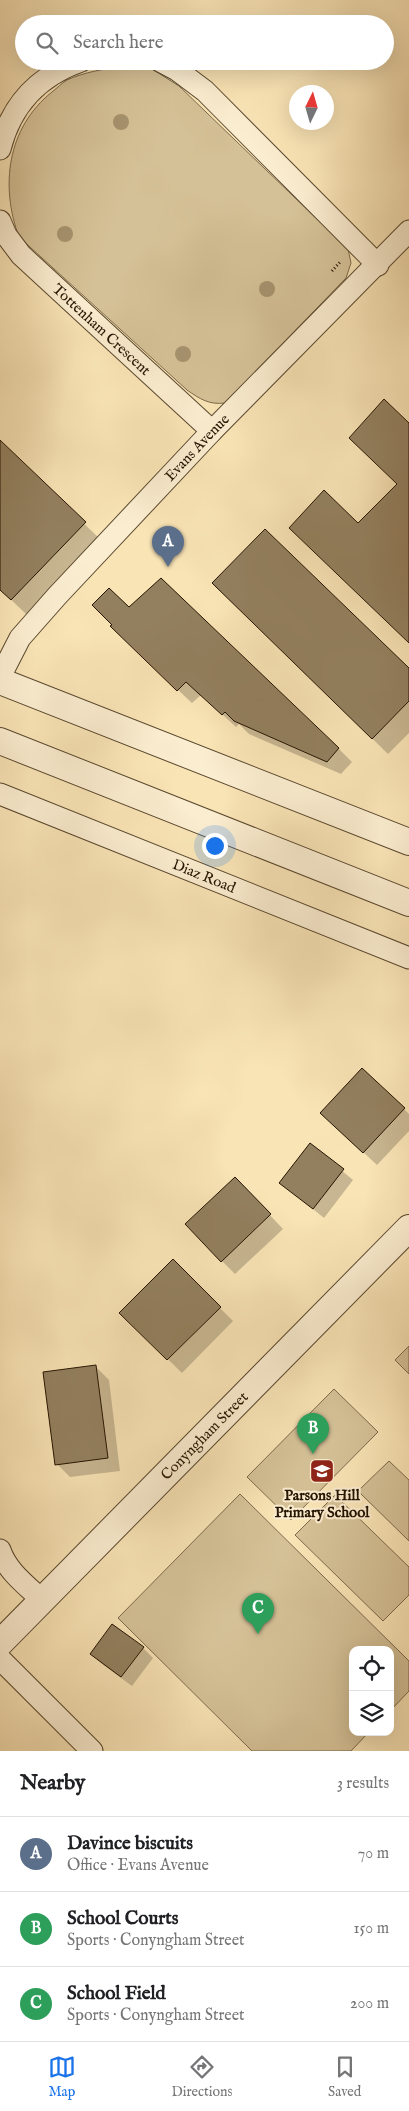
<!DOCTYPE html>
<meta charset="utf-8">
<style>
:root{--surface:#fff;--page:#f2f2f2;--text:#202124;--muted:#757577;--line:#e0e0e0;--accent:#1a73e8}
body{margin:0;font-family:"IM FELL English",serif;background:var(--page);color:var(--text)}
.controls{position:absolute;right:15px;bottom:15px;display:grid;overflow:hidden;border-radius:10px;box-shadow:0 5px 20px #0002}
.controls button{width:45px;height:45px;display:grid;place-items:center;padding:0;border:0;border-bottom:1px solid var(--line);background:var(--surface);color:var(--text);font:25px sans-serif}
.compass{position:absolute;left:289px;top:85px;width:45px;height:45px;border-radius:50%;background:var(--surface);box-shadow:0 5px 20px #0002;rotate:5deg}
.you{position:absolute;left:214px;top:845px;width:18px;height:18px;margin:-12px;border:4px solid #fff;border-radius:50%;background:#1a73e8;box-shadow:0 0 0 8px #1a73e833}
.badge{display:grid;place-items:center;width:32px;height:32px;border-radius:50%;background:var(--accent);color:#fff;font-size:16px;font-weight:700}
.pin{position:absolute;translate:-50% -41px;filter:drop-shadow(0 1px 2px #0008)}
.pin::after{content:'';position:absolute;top:26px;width:18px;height:15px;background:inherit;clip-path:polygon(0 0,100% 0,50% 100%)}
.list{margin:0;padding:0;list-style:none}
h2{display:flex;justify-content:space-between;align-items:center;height:65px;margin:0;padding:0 20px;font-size:21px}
h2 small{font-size:16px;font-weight:400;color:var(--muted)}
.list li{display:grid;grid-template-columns:32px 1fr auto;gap:15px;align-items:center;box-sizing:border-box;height:75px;padding:0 20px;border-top:1px solid var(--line)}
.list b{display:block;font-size:19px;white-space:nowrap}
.list p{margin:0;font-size:16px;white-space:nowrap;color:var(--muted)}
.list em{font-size:16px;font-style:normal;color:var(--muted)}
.icon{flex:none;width:28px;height:28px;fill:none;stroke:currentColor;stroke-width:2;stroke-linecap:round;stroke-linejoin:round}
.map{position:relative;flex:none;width:409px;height:1751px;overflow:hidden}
.search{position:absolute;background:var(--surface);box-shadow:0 5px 20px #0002;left:15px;right:15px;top:15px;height:55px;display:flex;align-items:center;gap:12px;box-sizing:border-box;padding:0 18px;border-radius:28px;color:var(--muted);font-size:19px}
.sheet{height:290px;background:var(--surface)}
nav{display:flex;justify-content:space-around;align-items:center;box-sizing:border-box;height:70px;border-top:1px solid var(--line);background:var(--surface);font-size:14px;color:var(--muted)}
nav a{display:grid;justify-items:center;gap:2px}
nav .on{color:var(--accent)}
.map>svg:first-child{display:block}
.green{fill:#d5c197;stroke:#7d6a4c}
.shadow{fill:#0003}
.building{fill:#93805f;stroke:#251400}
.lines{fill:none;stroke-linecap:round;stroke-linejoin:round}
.minor-casing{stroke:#5a482e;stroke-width:23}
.tertiary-casing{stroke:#5a482e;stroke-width:28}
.path{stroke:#251400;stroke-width:3;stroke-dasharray:1 2.5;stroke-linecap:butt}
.minor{stroke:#fbedd0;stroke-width:21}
.tertiary{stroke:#fbedd0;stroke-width:26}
.tree{fill:#a6936f}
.labels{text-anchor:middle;stroke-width:4;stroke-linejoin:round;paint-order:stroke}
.street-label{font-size:15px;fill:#251400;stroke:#fbedd0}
.poi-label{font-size:15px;font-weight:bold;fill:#251400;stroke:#fbedd0}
</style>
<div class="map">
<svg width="409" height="1751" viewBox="0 0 409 1751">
<rect width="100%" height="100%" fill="#f9e4b6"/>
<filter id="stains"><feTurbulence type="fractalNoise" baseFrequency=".004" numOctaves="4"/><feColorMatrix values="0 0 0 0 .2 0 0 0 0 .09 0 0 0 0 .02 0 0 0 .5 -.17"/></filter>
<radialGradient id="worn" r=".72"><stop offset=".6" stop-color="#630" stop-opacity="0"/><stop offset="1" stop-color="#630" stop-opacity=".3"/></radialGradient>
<!-- green -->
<g class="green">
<path d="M123,66L152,69L179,86L348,249L351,263L346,278L225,403C209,405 200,399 187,390L19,237C0,186 7,128 52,92C57,88 62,83 67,80C84,72 105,69 123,66Z"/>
<path d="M409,1346V1374L395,1360Z"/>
<path d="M334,1389L378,1432L291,1520L247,1477Z"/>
<path d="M389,1461L409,1480V1541L358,1491Z"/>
<path d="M240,1494L409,1661V1691L390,1711V1650H353V1732H369L351,1751H252L118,1618Z"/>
<path d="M335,1495L409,1567V1595L383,1621L295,1535Z"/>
</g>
<!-- shadow -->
<g class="shadow">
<path d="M0,442L100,539L27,615L0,589Z"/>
<path d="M229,599L409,670V733L388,754Z"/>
<path d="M129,609L338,748L352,762L341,774L249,734L239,724L236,727L201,695L192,703L125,640Z"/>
<path d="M404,1109L409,1114V1131L377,1165L335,1126Z"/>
<path d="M311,1145L353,1180L324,1218L281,1183Z"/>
<path d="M248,1192L283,1229L235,1274L222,1261Z"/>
<path d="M173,1261L233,1321L182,1373L121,1313Z"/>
<path d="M95,1366L109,1380L120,1471L70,1477L57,1464Z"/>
<path d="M143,1648L153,1658L132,1686L102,1664L92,1654Z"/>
</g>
<!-- building -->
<g class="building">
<path d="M384,399L409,423V643L289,528L324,490L358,523L397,484L349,438Z"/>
<path d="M0,440L86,522L11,600L0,590Z"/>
<path d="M265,529L409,668V701L372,739L212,583Z"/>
<path d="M161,578L339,748L327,762L234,721L225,712L222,715L186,682L177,691L110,626L112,625L92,605L109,588L129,607Z"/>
<path d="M362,1068L405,1108L363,1153L320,1113Z"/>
<path d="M310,1143L344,1169L313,1209L279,1183Z"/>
<path d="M235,1177L271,1214L221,1262L185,1224Z"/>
<path d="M173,1259L221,1307L167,1360L119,1313Z"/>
<path d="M96,1365L108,1458L55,1465L43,1372Z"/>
<path d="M112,1624L144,1647L121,1677L90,1654Z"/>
</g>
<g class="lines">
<defs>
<g id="minor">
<path d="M160,61L177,70L205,91L378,265"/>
<path d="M0,149C11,105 38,76 81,61"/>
<path id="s1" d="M0,221L6,235L21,255L212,431"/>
<path id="s2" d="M0,677L20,638L57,596L212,431L409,231"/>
<path id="s3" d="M0,794L409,958"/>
<path d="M0,1550C7,1571 26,1585 42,1600"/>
<path d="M0,1659L92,1751"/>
</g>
<g id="tertiary">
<path d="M0,681L409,842"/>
<path d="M0,741L409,903"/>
<path id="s4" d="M0,1643L409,1228"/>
</g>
</defs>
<!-- minor casing -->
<use href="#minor" class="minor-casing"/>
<!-- tertiary casing -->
<use href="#tertiary" class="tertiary-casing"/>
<!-- path -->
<path class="path" d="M332,271L341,261"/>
<!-- minor -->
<use href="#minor" class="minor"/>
<!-- tertiary -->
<use href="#tertiary" class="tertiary"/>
</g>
<!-- trees -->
<g class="tree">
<circle cx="121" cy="122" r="8"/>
<circle cx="65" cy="234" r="8"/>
<circle cx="267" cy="289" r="8"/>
<circle cx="183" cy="354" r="8"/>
</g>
<!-- icons -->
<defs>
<symbol id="school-square" viewBox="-11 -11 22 22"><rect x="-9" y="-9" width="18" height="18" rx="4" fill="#8f2418" stroke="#fbedd0"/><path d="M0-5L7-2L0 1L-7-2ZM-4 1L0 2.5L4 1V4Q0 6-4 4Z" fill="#fff"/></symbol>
</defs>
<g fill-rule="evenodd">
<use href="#school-square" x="308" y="1457" width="28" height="28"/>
</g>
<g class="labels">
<!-- street labels -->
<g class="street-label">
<text dy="5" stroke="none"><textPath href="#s1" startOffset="150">Tottenham Crescent</textPath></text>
<text dy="5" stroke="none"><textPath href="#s2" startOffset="304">Evans Avenue</textPath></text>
<text dy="5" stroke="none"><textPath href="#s3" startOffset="220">Diaz Road</textPath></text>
<text dy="5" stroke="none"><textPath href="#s4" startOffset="291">Conyngham Street</textPath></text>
</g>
<!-- poi labels -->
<g class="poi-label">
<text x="322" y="1500">Parsons Hill<tspan x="322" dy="17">Primary School</tspan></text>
</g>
</g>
<rect width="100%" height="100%" filter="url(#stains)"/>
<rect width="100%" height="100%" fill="url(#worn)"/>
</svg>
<div class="controls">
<button><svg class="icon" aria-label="locate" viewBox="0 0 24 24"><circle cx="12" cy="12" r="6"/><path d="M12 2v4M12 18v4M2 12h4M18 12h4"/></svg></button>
<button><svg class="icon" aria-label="layers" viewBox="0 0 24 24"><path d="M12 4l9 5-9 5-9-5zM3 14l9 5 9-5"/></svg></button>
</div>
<svg class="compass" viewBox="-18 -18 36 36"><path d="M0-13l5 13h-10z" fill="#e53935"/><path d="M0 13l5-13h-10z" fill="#757577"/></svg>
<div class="you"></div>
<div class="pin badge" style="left:168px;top:567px;background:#5c6f8a">A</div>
<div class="pin badge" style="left:313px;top:1454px;background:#2e9e5b">B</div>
<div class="pin badge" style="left:258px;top:1634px;background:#2e9e5b">C</div>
<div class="search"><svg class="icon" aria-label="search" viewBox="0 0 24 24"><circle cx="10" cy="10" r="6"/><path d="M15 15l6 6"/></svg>Search here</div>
</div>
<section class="sheet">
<h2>Nearby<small>3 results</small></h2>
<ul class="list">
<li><span class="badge" style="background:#5c6f8a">A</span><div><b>Davince biscuits</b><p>Office · Evans Avenue</p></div><em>70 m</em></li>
<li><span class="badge" style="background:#2e9e5b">B</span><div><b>School Courts</b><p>Sports · Conyngham Street</p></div><em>150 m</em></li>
<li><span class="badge" style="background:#2e9e5b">C</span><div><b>School Field</b><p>Sports · Conyngham Street</p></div><em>200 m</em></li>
</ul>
</section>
<nav>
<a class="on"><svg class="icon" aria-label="map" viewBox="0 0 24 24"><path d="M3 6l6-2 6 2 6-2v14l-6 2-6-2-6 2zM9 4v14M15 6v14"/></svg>Map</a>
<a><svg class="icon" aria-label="directions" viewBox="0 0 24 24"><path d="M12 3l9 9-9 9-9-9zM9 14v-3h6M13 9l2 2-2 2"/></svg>Directions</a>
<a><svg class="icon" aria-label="saved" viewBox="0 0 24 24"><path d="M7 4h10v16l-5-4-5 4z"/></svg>Saved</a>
</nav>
